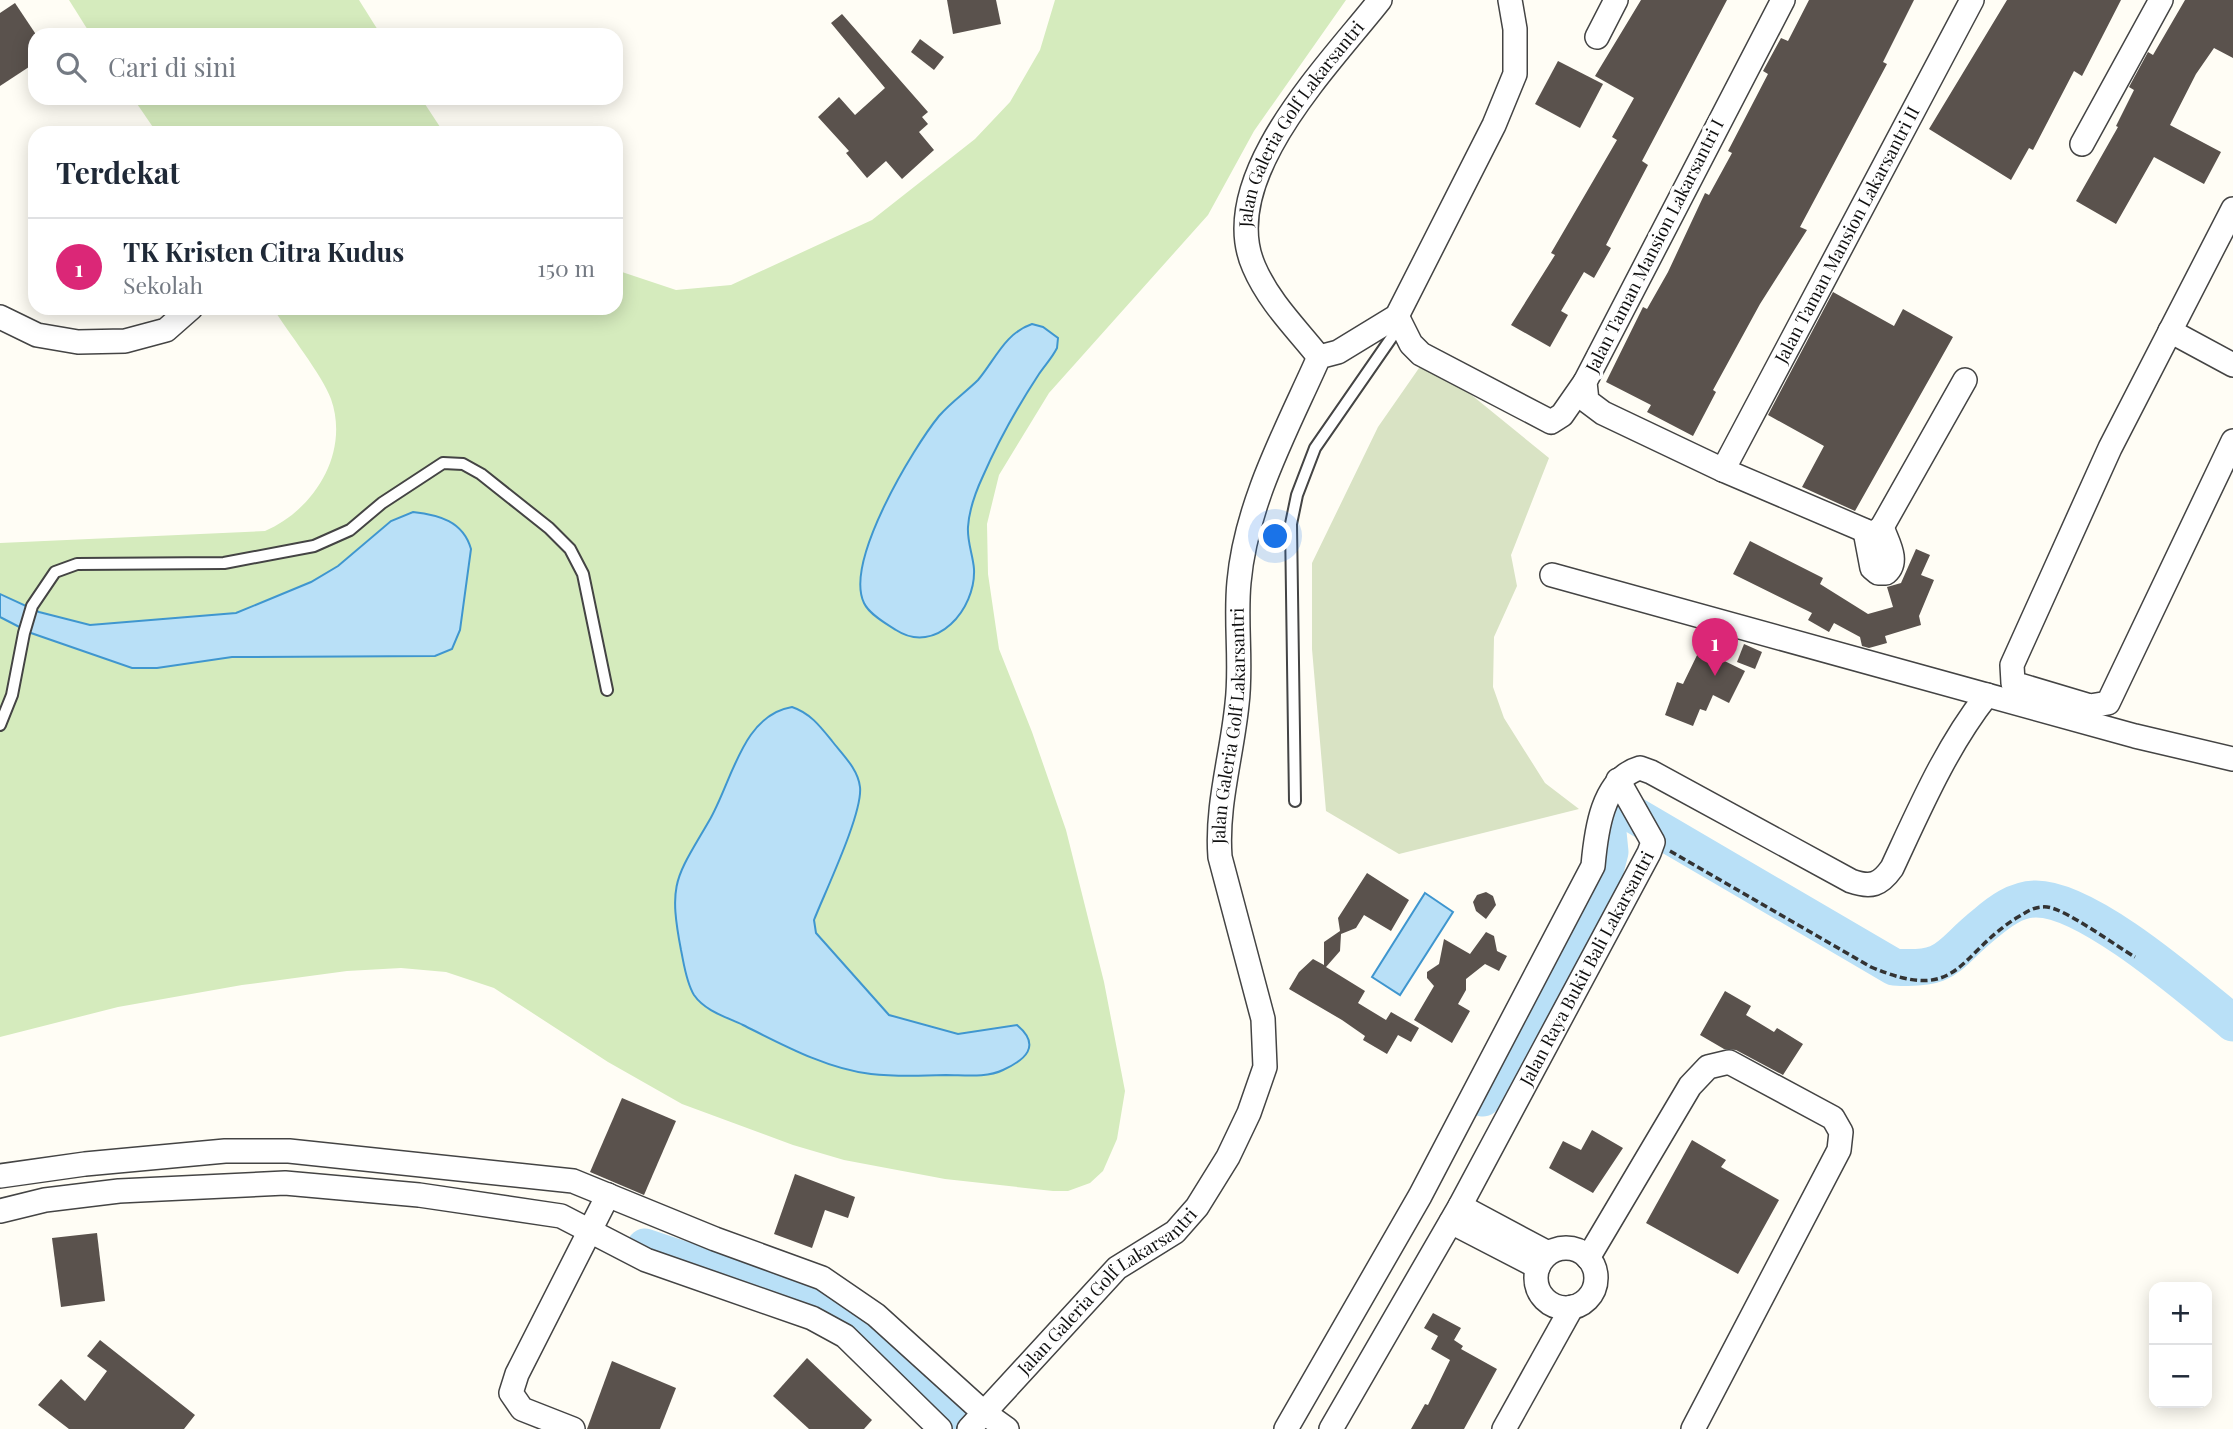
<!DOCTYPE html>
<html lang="id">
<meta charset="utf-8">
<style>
:root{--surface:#fff;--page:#f2f2f3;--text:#1f2937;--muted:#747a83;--line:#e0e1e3;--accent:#db2777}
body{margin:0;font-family:"Playfair Display",serif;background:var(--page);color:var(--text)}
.controls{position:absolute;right:21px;bottom:21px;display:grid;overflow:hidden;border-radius:14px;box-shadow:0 4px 18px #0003}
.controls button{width:63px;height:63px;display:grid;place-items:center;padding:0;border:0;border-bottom:2px solid var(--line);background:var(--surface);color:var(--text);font:35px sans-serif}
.you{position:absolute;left:1276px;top:537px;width:24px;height:24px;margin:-18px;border:5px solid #fff;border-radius:50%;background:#1a73e8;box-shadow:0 0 0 10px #1a73e833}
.badge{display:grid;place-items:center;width:46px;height:46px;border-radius:50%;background:var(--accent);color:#fff;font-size:23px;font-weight:700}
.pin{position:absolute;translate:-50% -58px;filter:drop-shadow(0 2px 4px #0008)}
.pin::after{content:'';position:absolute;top:37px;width:24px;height:21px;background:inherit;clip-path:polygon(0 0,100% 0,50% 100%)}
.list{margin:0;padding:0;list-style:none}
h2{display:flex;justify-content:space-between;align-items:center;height:91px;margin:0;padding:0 28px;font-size:30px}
h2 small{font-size:23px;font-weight:400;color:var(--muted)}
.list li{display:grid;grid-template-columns:46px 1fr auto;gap:21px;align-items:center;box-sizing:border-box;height:98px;padding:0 28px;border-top:2px solid var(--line)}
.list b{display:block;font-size:26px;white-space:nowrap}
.list p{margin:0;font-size:23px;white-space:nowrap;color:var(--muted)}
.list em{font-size:23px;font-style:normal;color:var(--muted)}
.icon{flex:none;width:38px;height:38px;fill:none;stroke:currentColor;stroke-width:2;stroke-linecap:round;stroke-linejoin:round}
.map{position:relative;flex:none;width:2233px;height:1429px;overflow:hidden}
.search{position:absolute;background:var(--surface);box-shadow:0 4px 18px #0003;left:28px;top:28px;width:595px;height:77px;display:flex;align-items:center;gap:18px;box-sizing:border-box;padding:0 24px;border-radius:21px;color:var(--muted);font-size:26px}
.panel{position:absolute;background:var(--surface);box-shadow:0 4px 18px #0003;left:28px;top:126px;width:595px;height:189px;border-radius:21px}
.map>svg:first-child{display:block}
.green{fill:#d5ebbd}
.cemetery{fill:#d9e3c4}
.water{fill:#b9e0f7;stroke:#3f96cf;stroke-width:2}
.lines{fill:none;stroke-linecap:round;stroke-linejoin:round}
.river{stroke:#b9e0f7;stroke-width:37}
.building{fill:#5a524d}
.service-casing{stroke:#444;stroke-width:14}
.minor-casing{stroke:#444;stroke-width:26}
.path{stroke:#333;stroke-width:3.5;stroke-dasharray:7 3.5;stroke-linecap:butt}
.service{stroke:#fff;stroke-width:10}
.minor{stroke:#fff;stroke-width:23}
.labels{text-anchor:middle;stroke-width:7;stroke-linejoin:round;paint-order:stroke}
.street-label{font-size:18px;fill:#111;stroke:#fff}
</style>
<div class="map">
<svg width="2233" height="1429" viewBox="0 0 2233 1429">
<rect width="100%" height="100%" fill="#fffdf5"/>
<!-- green -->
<g class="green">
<path d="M69,0H359L381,35H91Z"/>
<path d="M1055,0H1346L1254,131L1208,215L1049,393L999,475L987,524L988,574L999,649L1032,732L1066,830L1104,982L1125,1091L1117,1139L1103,1171L1090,1183L1068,1191H1053L945,1179L844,1160L793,1145L682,1104L608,1062L494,988L446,972L401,968L347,971L242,985L118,1007L0,1037V543L265,531C314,510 350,453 331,399C323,376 287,331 273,308H616V270L676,290L731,285L872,220L975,139L1010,102L1040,50Z"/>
<path d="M133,98H421L444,133H157Z"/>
</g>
<!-- cemetery -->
<path class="cemetery" d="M1426,358L1549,458L1511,555L1517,586L1494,637L1493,687L1504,718L1545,783L1579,809L1399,854L1326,811L1312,649V563L1378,427Z"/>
<!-- water -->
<g class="water">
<path d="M1032,324L1043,327L1058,338L1057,348C1052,358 1045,365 1039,374C1018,406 998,442 983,476C976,491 969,511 968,527C967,542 973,555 974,569C976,609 936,656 896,630C886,624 869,614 864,603C844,562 913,448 939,416C951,402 966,392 978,380C995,360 1005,333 1032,324Z"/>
<path d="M413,512C439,515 463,521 471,549L460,630L452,649L435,656L232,657L157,668H132L31,633L0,617V594L39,612L90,625L236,613L311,582L338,566L391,521Z"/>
<path d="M792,707C810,713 820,726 832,741C843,755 858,769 860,787C863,813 825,892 814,920L816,933L889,1015L958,1034L1017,1025C1042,1046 1025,1060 1003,1070C987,1078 964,1075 946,1075C921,1076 896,1077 871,1074C827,1069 783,1045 743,1025C726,1017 705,1011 694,995C686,982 684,964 681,950C668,882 676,878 709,821C732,782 742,715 792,707Z"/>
<path d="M1425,893L1453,912L1400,995L1372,977Z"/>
</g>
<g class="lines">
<!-- river -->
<g class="river">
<path d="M1629,812L1894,967C1950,971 1946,955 1985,924C1999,912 2016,899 2036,899C2089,899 2191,989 2233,1023"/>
<path d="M1483,1098L1601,886L1610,852L1607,822"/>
<path d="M645,1247L795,1297L823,1310L951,1411"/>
</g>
</g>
<!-- building -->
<g class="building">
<path d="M947,0H996L1001,24L953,34Z"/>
<path d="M1641,0H1727L1642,161L1648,165L1606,245L1611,248L1594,278L1584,272L1561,311L1568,315L1550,347L1511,325L1555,255L1551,253L1617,140L1612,137L1634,98L1595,76Z"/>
<path d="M1809,0H1914L1883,62L1887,64L1800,227L1807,230L1760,304L1713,390L1716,392L1693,436L1647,412L1651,405L1606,382L1643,307L1647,309L1668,272L1705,193L1709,195L1732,153L1728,151L1768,74L1763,71L1781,38L1788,41Z"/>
<path d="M2007,0H2121L2082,76L2074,71L2033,150L2029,148L2011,180L1929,129Z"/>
<path d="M2185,0H2233V58L2214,48L2196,74L2170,125L2221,152L2204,184L2154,157L2116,224L2076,201L2118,127L2116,126L2134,90L2129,87L2148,52L2153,55Z"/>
<path d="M15,3L35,33V63L0,86V13Z"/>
<path d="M842,14L928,112L922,117L928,124L919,132L934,150L902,179L886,161L867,178L846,153L849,151L818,117L839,97L855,115L885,88L831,23Z"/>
<path d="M920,39L944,57L934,70L911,52Z"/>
<path d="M1558,61L1603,84L1580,128L1535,104Z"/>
<path d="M1833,292L1894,326L1903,309L1953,337L1855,511L1802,487L1824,446L1768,415Z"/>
<path d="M1750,541L1823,578L1820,584L1868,614L1893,607L1887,587L1901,583L1916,549L1930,555L1921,575L1934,580L1919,616L1921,625L1885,636L1887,643L1869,648L1862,646L1860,637L1834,623L1829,632L1808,620L1812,613L1733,574Z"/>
<path d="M1744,644L1762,652L1755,669L1737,662Z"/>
<path d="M1700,649L1745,671L1729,703L1713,695L1706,711L1700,709L1693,726L1665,715L1677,682L1683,684Z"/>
<path d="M1367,873L1409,900L1391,931L1364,915L1356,928L1341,934L1340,951L1326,967L1365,991L1358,1003L1386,1020L1391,1012L1419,1028L1411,1042L1398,1035L1387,1054L1363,1040L1365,1036L1342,1020L1289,989L1299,972L1313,959L1324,965V942L1340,931L1338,918Z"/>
<path d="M1486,892L1493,896L1496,905L1486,919L1476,911L1473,902L1477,895Z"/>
<path d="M1486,932L1494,936L1497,951L1507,956L1499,971L1485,964L1466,979V990L1458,1004L1470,1011L1452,1043L1414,1020L1434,986L1427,978V972L1439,964L1444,939L1470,954Z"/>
<path d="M1725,991L1751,1006L1746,1015L1774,1032L1777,1028L1803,1044L1783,1075L1736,1050L1724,1049L1700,1035Z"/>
<path d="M622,1098L676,1121L644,1195L590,1172Z"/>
<path d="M1592,1130L1623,1148L1593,1193L1549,1168L1563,1141L1581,1150Z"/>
<path d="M1692,1140L1726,1160L1721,1167L1779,1200L1738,1274L1646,1223Z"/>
<path d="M795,1174L855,1197L848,1218L825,1210L812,1248L774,1234Z"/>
<path d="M97,1233L105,1301L61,1307L52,1238Z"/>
<path d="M1433,1313L1461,1328L1454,1340L1463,1346L1461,1349L1497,1369L1464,1429H1411L1425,1404L1428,1405L1450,1360L1431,1349L1438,1336L1424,1328Z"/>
<path d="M100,1340L195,1415L184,1429H69L38,1405L61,1379L85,1401L107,1371L87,1356Z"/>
<path d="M807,1358L872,1420L864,1429H809L773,1396Z"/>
<path d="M612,1361L676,1388L660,1429H587Z"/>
</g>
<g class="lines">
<defs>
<g id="service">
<path d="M0,725L12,695L24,633L32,606L55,572L77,564L224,563L314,546L350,530L382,503L443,463L463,464L481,474L549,528L570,549L583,574L607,690"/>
<path d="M1295,801L1291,524L1297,495L1315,448L1394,334L1396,322"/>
</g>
<g id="minor">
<path d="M1783,0L1585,382L1587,401L1603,413L1723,470L1873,534L1882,527L1965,380"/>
<path d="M1597,37L1616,0"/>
<path d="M2082,144L2161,0"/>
<path d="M2233,209L2110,448L2012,665L2013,683L2090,706L2108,703L2233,441"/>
<path d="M1397,316L1411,344L1421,354L1551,422L1562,415L1585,382"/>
<path d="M0,317L37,335L78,342L125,341L166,330L191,308"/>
<path d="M2170,331L2233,365"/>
<path id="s1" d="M1319,357C1296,328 1269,302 1254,267C1215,179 1329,65 1380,0"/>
<path id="s2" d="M1723,470L1972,0"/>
<path d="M1865,531L1872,568L1878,573H1886C1900,561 1887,542 1882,527"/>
<path d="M1552,575L2135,736L2233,759"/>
<path d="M0,1176L85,1164L225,1151H289L573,1181L715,1239L822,1278L876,1315L982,1411L1007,1429"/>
<path d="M1460,1206L1548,1253"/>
<path d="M0,1211L45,1200L119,1191L285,1183L419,1195L561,1216L646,1260L812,1318L845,1336L940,1429"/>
<path d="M1451,1222L1538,1267"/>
<circle cx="1566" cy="1278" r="30"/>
<path d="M1588,1258L1690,1086L1708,1067L1729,1062L1833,1118L1841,1132L1839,1150L1693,1429"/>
<path d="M573,1429L522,1409L511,1393L517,1374L608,1195"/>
<path id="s3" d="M969,1429L1117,1268L1175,1232L1197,1207L1228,1157L1249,1113L1265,1067L1263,1019L1220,857C1216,806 1232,755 1237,704C1242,664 1235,622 1239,582C1246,503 1287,429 1319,357L1338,352L1397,316L1494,125L1515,74V29L1510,0"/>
<path d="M1286,1429L1420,1196L1593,866C1596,832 1602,779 1640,768L1651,772L1851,881C1871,888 1880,885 1892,868C1920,808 1946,747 1987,695"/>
<path id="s4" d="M1331,1429L1460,1206L1649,853L1653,842L1618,780"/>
<path d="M1504,1429L1572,1307"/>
</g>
</defs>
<!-- service casing -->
<use href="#service" class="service-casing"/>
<!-- minor casing -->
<use href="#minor" class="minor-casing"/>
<!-- path -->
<path class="path" d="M1670,851L1871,967C1961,1005 1956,955 2018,917C2028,911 2035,906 2047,907C2066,909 2116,946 2135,957"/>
<!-- service -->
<use href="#service" class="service"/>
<!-- minor -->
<use href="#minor" class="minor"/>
</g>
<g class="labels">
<!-- street labels -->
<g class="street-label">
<text dy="6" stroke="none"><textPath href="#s1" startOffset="271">Jalan Galeria Golf Lakarsantri</textPath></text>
<text dy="6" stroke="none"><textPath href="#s2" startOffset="266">Jalan Taman Mansion Lakarsantri II</textPath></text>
<text transform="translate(1655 246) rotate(-63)" y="6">Jalan Taman Mansion Lakarsantri I</text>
<text dy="6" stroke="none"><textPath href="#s3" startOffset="824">Jalan Galeria Golf Lakarsantri</textPath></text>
<text dy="6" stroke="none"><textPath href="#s4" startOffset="527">Jalan Raya Bukit Bali Lakarsantri</textPath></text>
<text dy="6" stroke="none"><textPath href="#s3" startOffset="196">Jalan Galeria Golf Lakarsantri</textPath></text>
</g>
</g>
</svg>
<div class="controls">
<button>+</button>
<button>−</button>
</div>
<div class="you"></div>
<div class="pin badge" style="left:1715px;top:676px">1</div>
<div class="search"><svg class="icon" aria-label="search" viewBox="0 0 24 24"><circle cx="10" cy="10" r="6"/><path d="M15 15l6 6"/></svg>Cari di sini</div>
<section class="panel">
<h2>Terdekat<small></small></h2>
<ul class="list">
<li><span class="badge">1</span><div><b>TK Kristen Citra Kudus</b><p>Sekolah</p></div><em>150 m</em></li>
</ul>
</section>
</div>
